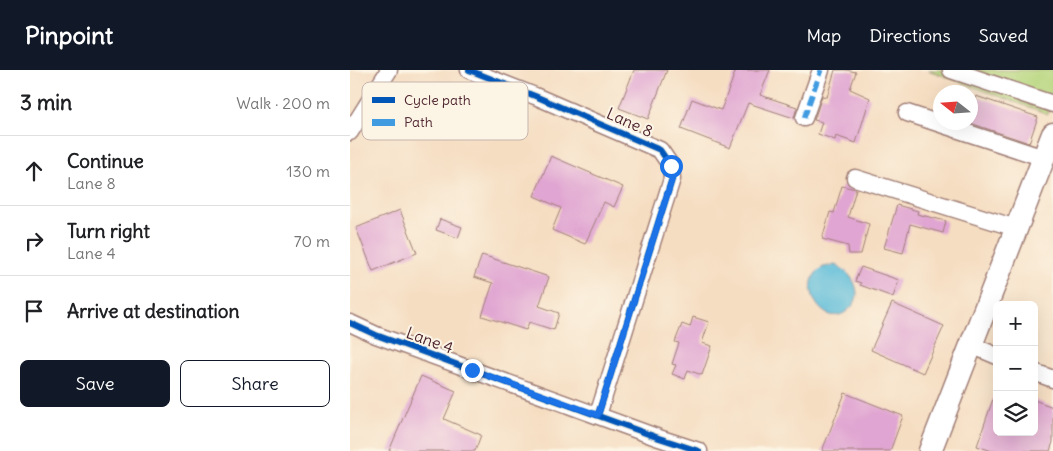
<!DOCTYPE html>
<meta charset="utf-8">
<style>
:root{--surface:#fff;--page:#f2f2f2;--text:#202124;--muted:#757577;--line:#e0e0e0;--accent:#111827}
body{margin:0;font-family:Delius,sans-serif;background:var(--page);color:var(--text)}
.controls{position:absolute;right:15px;bottom:15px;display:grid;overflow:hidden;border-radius:8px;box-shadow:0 5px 20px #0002}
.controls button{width:45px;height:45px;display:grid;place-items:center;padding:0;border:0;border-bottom:1px solid var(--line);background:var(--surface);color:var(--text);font:25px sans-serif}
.compass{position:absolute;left:583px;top:15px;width:45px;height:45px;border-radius:50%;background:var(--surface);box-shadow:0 5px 20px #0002;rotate:287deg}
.stop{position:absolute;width:15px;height:15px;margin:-11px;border:4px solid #1a73e8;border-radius:50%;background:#fff}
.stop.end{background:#1a73e8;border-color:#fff;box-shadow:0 1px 5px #0008}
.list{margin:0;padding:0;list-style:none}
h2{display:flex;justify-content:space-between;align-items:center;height:65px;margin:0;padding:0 20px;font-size:21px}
h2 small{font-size:16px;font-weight:400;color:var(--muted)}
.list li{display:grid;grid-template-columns:32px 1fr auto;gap:15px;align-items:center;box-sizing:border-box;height:70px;padding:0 20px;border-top:1px solid var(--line)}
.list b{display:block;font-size:19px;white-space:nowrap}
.list p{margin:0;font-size:16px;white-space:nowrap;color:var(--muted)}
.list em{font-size:16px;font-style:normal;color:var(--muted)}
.actions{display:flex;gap:10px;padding:15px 20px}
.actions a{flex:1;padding:11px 0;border:1px solid var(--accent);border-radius:8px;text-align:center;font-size:18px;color:var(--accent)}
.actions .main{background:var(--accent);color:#fff}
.icon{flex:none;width:28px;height:28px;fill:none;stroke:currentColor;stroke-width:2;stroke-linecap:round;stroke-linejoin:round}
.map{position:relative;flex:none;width:703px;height:381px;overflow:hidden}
header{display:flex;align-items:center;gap:30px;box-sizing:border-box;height:70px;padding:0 25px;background:var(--accent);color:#fff}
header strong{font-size:24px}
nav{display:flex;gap:28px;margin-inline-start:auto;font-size:18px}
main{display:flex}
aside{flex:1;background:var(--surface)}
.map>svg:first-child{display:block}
.green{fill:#b6d67d;stroke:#807a54}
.water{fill:#5abbd9;stroke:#526d82}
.building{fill:#e0a5d2}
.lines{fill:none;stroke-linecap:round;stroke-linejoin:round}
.minor-casing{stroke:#a07e76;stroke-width:19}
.secondary-casing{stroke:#a07e76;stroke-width:25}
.minor{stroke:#fff;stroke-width:16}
.secondary{stroke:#fff;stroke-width:22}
.quiet{stroke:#409be1;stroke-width:5;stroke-dasharray:10 5;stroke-linecap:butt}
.cycleway-casing{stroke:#fcf5e5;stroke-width:9}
.cycleway{stroke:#0057b8;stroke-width:6}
.route{stroke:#1a73e8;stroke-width:6}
.labels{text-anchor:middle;stroke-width:4;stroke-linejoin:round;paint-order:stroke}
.street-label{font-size:16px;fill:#4a1f2b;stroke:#fcf5e5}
.key{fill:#fcf5e5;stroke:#c7b5ad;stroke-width:1}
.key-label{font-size:14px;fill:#4a1f2b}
</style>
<header>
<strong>Pinpoint</strong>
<nav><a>Map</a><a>Directions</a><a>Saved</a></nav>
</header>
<main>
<aside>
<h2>3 min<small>Walk · 200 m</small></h2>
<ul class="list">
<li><svg class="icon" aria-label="ahead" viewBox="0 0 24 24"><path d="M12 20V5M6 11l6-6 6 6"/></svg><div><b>Continue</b><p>Lane 8</p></div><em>130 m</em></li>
<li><svg class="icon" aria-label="right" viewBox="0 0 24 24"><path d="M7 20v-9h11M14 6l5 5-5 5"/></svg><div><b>Turn right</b><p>Lane 4</p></div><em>70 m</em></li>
<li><svg class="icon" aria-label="arrive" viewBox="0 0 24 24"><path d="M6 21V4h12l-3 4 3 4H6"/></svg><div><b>Arrive at destination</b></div></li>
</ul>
<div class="actions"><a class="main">Save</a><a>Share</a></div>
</aside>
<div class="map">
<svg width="703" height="381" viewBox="0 0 703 381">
<rect width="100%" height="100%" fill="#fcf5e5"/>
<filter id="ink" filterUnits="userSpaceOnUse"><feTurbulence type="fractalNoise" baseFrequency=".02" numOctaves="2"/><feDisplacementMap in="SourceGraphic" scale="10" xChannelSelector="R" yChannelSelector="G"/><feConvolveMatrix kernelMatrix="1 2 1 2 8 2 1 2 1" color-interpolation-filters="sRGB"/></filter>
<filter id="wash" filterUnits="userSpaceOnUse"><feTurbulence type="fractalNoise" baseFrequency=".0096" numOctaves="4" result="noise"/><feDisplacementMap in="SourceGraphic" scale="20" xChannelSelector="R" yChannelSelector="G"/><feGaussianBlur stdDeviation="1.12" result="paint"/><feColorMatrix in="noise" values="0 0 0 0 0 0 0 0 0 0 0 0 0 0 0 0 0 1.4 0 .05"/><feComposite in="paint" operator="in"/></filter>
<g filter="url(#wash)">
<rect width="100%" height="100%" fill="#f5ddc1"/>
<!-- green -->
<path class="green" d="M578,0H703V30L698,44Z"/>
<!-- water -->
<path class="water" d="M485,195C500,200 514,221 503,235C476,269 443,211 474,197C477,196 482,196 485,195Z"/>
<g id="blocks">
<!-- building -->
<g class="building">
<path d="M284,0H317L298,49L269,38Z"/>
<path d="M386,0H420L410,25L447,37L444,48L398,33L380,78L331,59L342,29L371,40Z"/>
<path d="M485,0H496L506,2L500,19L520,28L506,73L486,66L485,70L468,64L472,52L464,50L472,26L477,27Z"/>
<path d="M626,26L688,47L679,73L620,53V44Z"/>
<path d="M201,86L273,117L264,137L254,132L235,174L202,160L211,138L184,126Z"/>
<path d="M492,116L506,119L498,147L519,154L511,184H499L498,176L472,169L480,142L484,143Z"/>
<path d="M547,135L568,141L567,144L596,151L593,163L560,154L553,183L534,178Z"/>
<path d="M50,140L67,183L23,201L6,158Z"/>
<path d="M90,149L112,157L108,168L86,160Z"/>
<path d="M132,185L199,207L189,236L209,243L204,260L179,252L176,260L132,246L143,213L124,207Z"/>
<path d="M511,197L549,210L543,227L510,215L511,213L505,211Z"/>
<path d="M542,233L594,256L573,303L521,280Z"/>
<path d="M343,247L359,252L352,273L362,276L352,305L338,300L335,309L322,304L326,295L322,294L329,273L325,272L332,254L340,257Z"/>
<path d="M71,306L106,321L94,349L131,365L125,381H39Z"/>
<path d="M495,323L553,346L540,381H472Z"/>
<path d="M645,323H647V362H684V330L703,337V372L700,381H642L627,376Z"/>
</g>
</g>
</g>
<g filter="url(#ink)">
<use href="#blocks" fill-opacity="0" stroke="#a07e76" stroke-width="1"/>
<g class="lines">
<defs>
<g id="minor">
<path d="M119,0L185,26L310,80L321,96L322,109L248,345"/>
<path d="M601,0L703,34"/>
<path d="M557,43L694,88"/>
<path d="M454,48L471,0"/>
<path d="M0,62L39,0"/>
<path d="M505,108L666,158"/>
<path d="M0,253L26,265L309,368L349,381"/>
<path d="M621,275L647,286"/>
<path d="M684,302L703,309"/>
</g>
<path id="secondary" d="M580,381L703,64"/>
</defs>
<!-- minor casing -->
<use href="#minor" class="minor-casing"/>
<!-- secondary casing -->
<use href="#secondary" class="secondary-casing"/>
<!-- minor -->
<use href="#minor" class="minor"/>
<!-- secondary -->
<use href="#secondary" class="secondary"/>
<!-- quiet -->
<path class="quiet" d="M454,48L471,0"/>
<defs>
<g id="cycleway">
<path d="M119,0L185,26L310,80L321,96L322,109L248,345"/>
<path d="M0,253L26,265L309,368L349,381"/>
</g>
</defs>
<!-- cycleway casing -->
<use href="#cycleway" class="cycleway-casing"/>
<!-- cycleway -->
<use href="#cycleway" class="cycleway"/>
</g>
</g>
<g class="lines" filter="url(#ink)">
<!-- route -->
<path class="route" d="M122,300L248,345L322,109L321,96"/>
</g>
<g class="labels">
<!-- street labels -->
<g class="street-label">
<text transform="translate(280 52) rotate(24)" y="6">Lane 8</text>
<text transform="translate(80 270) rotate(20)" y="6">Lane 4</text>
</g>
</g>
<!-- legend -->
<rect x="12" y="12" width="166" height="58" rx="8" class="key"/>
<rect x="22" y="27" width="23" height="6" fill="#0057b8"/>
<rect x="22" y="49" width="23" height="7" fill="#409be1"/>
<g class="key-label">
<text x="54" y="35">Cycle path</text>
<text x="54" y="57">Path</text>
</g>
</svg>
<div class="controls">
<button>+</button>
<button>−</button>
<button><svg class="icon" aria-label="layers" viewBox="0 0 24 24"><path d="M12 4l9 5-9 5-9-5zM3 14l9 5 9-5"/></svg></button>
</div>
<svg class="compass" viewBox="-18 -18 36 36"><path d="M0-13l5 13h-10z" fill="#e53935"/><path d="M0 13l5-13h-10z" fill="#757577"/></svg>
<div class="stop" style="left:321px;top:96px"></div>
<div class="stop end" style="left:122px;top:300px"></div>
</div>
</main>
